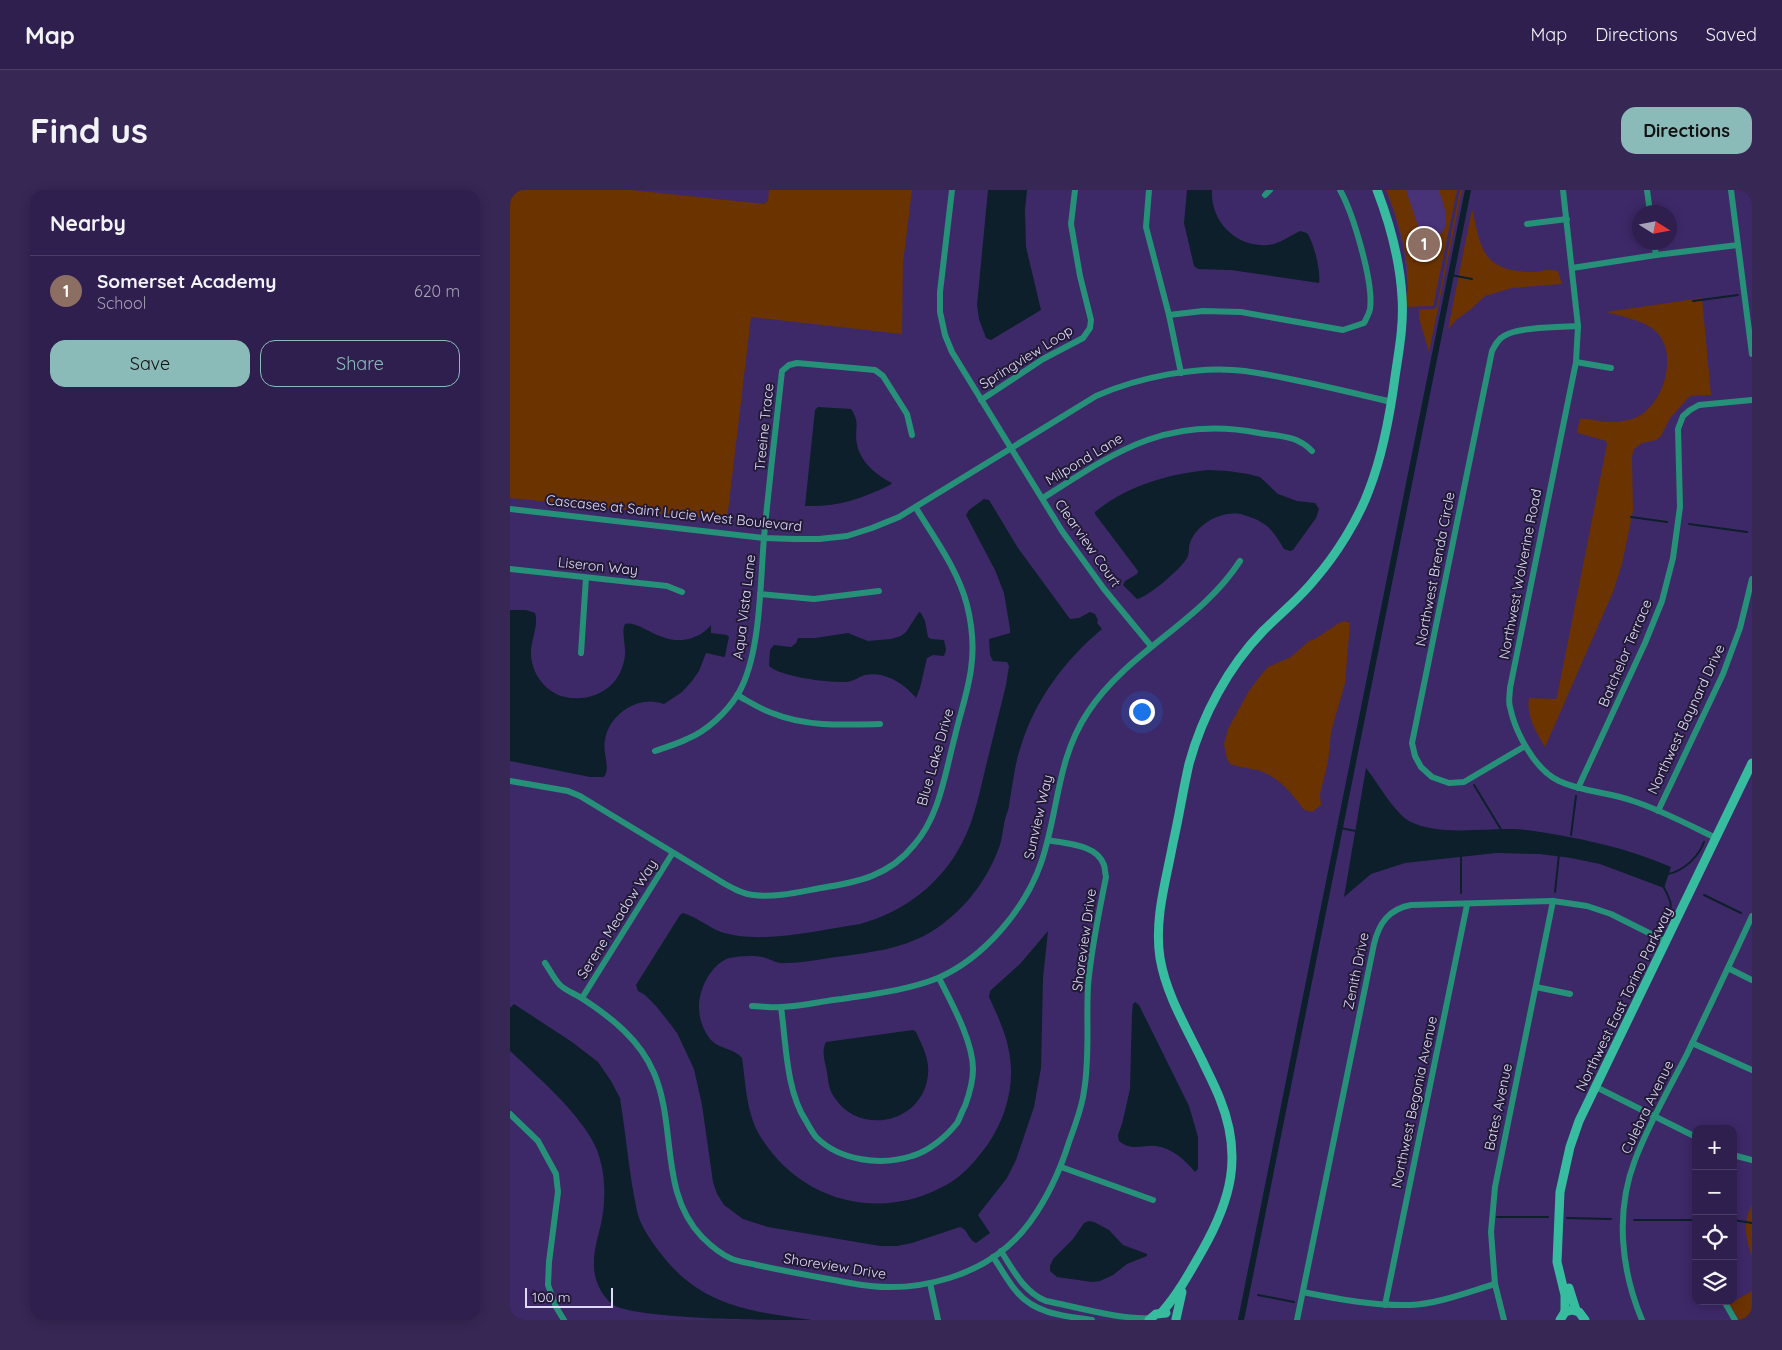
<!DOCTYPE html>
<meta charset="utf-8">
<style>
:root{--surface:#2e1f4e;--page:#362755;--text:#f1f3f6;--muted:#a7a2b6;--line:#493d66;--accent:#8bbbb9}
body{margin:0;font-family:Quicksand,sans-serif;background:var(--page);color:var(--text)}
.controls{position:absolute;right:15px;bottom:15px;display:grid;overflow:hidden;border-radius:10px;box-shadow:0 2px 12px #0003}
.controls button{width:45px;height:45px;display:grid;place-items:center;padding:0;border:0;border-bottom:1px solid var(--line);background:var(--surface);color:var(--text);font:25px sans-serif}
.compass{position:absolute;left:1122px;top:15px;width:45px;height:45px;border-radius:50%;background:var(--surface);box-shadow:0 2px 12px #0003;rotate:101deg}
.scale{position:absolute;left:15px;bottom:12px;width:88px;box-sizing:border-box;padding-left:5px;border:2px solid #e0daf9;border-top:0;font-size:14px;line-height:18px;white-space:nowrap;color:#e0daf9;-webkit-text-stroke:4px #211935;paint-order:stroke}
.you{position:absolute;left:631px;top:521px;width:18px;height:18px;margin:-12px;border:4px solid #fff;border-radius:50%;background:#1a73e8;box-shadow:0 0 0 8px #1a73e833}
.badge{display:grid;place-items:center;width:32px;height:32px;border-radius:50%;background:var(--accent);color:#fff;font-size:16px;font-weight:700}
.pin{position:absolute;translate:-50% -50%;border:2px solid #fff;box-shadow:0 1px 5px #0006}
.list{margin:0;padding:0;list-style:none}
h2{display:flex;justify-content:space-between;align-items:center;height:65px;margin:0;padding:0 20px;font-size:21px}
h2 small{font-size:16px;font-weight:400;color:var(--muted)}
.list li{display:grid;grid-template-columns:32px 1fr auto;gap:15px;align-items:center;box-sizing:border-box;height:70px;padding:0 20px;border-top:1px solid var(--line)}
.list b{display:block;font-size:19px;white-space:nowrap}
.list p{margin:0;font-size:16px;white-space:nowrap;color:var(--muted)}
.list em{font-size:16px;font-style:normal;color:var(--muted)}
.actions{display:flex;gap:10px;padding:15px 20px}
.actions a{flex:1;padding:11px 0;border:1px solid var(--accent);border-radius:15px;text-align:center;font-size:18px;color:var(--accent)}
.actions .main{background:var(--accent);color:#111}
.icon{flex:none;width:28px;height:28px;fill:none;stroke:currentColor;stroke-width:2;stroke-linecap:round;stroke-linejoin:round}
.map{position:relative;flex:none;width:1242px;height:1130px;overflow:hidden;border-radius:15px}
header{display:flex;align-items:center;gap:30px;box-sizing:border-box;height:70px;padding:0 25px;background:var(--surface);border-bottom:1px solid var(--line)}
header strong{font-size:24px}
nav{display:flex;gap:28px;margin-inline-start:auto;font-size:18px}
.intro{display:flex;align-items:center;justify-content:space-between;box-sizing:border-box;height:120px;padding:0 30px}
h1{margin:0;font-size:35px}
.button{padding:12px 22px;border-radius:15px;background:var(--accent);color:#111;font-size:18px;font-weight:700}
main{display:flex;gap:30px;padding:0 30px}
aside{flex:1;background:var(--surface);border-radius:15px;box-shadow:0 2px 12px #0003}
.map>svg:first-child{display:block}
.built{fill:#483278}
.green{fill:#6b3300}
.water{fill:#0c1f2a}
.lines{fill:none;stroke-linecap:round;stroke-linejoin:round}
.stream{stroke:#0c1f2a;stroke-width:2}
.canal{stroke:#0c1f2a;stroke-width:6}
.street{stroke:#279079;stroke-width:6}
.secondary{stroke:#37bc9f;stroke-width:9}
.labels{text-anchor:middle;stroke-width:4;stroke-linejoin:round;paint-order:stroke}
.street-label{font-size:14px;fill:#e0daf9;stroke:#211935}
</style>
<header>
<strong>Map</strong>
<nav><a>Map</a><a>Directions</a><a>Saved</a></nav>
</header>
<div class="intro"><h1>Find us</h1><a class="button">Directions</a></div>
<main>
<aside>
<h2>Nearby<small></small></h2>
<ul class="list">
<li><span class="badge" style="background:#8d6e63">1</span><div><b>Somerset Academy</b><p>School</p></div><em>620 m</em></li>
</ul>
<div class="actions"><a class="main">Save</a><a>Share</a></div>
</aside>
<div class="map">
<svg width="1242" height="1130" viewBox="0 0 1242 1130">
<rect width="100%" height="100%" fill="#3d2968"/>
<!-- built -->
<path class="built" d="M876,0H947L923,116L895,111L898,98L894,61L885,24Z"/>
<!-- green -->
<g class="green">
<path d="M0,0H121L254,14L258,11L259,0H402L393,73L392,144L241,127L217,330L0,308Z"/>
<path d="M876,0H896L911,45H915L917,50C946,44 935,19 929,0H947L923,116L895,117C895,110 897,104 898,98C899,67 888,28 876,0Z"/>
<path d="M950,0H952L919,162L909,128V119H924L927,116Z"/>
<path d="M962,19C971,57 971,79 1017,82C1028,83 1037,78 1048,81L1052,94L1002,98L975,106L960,120L947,129L938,139Z"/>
<path d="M1192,108L1201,205L1180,206L1160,228L1151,246L1146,250L1132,253L1124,259L1122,266L1123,321L1112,374L1103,402L1035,557C1026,542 1016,526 1019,508L1046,509L1047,507L1097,254L1096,251L1068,243L1067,241L1070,229C1077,228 1082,230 1089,231C1100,233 1117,232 1127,227C1155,214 1170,159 1143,139C1131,130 1111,126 1096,122Z"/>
<path d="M835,431L840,433L835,493L821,542L818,572L810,604L811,615L802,622L794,620C782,603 768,586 747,580C738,578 729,577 720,574L717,569L714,554L718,539L739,501L751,485L758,477L781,467L799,451L805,449L829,433Z"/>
<path d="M1242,1015V1067C1236,1049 1232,1032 1242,1015Z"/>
<path d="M1242,1101V1130H1229L1219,1114Z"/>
</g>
<!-- water -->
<g class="water">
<path d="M478,0H517L515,20L516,57L531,120L481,150L476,148L469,129L467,115Z"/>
<path d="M677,0H702C700,31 726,58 758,55C770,54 779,46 790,41L797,43C804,53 811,81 809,93L721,80L688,79L684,76L674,33Z"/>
<path d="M308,217L341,219C351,233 344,239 347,254C350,271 365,284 380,292L382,293L380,295C351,309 328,317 295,316L305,220Z"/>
<path d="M699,280L718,281L738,284L750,287L768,304L787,311L805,313L809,319L806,328L783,360L780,361L774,359C762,339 757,332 734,325C714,319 687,333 680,353C678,358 680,363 677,368C672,378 637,408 627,409L613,395L615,391L627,384L628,381L585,324V322C618,295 658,284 699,280Z"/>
<path d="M474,309L479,310L508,358L560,429L569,428L580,422L585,424L588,430L587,433L592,439C555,470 525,510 511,556C504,576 503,594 499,615C499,619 497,622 496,626C493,635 493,645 490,655C478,689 456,718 427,738C395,760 356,763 319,768C305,770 291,773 277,773C265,774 262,769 252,767C242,765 229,766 219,768C210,771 204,778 199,785C186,805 185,829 200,849C208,859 224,858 232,868C236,895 236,925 252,949C293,1013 372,1032 438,994C454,985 467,969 478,954C493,932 502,905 501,879C500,851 490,831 479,807L480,801L510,774L538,741L533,788L531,878L524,917L506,970L497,988L468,1025L480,1043L466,1053C458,1050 458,1039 450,1037L402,1053L387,1056H370L258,1037L233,1029L214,1015L207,1004L203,992L192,915L184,879L167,843L158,831L146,816L135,805L128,801L126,795L170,725L173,723C187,727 198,737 211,742C251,755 309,740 350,734C394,722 432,693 452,653C464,630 469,605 475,580C482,552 489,523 496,495L499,476L497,472L483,471L480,465L479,449L500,443V439L494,403L485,380L456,325L459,320Z"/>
<path d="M0,420H16L25,423C30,439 16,455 23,476C27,490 40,504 55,507C85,513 112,496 115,465C116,455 111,442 115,434C129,429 153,458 182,448C190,445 195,442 201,435V443L217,445L219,447L215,466L214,467L196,463L189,481L182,491L172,502L154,514C129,504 99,524 95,550C92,562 101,578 94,587H80L0,571Z"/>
<path d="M409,422L411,423L415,431L418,447L421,449L434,450L436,460L434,466L423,465L417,468L410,498L406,508C394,493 374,481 355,485C349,487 344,491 337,492C321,493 270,487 259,476L260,460L264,455L281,457L286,453L288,448H305L338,443L358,451L381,449L391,446L396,442Z"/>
<path d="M856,578C868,593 883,621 899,631C930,648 983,636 1017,640C1066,647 1115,657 1161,677L1154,698L1090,674L1061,668L1030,664L986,663L895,673L861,684L834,707Z"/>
<path d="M625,812L629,815L679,916L688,947V979L685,982C675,970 662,958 646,956C633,954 622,962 609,951L608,945L612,934L620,899L622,823L623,814Z"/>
<path d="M4,814L62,852L88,872L101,891L110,908C116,945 119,984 127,1021C130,1035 140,1049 148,1060C189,1116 238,1121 302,1130C260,1130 133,1130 103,1115C90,1104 83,1088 84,1072C84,1059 88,1047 91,1034C96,1010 96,984 87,960C74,927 27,886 0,861V818Z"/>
<path d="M403,840L406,842C412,855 420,870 418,885C413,933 350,947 324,907C319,900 318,890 317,882C315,872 311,861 316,852Z"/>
<path d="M579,1031L584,1032L599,1040L613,1055L637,1064V1066L617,1074L603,1085L590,1091L582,1092L547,1087L540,1081V1076L543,1069L563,1049L574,1033Z"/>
</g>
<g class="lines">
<!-- stream -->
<g class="stream">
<path d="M941,85L962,89"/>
<path d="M1183,111L1228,105"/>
<path d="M1121,327L1157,332"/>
<path d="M1179,334L1237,342"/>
<path d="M964,595L992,641"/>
<path d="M830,638L846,641"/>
<path d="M1061,645L1066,606"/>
<path d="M951,666V703"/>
<path d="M1158,684C1174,681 1189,666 1194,652"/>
<path d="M1153,696C1161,711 1164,715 1156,731"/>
<path d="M1045,702L1049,664"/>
<path d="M1194,705L1231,723"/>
<path d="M987,1027H1038"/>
<path d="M1057,1028L1101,1029"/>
<path d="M1124,1030H1184"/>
<path d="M1223,1030L1242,1033"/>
<path d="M748,1105L784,1112"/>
</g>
<!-- canal -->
<path class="canal" d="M731,1130L958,0"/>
<!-- street -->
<g class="street">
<path d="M442,0L430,102V122L435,145L442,162L552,341L594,399L641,456"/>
<path d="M639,0L636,37L659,125L671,183"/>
<path d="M1053,0L1068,136L1066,172L1000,498C1000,504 998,511 1000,517C1005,542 1025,580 1049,591C1072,602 1099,602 1123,611C1151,620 1179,635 1206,648"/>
<path d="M1137,0L1140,22"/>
<path d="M1221,0L1242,164"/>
<path d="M755,5L760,0"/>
<path d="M1017,34L1057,29"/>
<path d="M1144,52L1146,65"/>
<path d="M1062,78L1146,65L1228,55"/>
<path d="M659,125L693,121L731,122L833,140L854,133C856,129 859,124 860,119C864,93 843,23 830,0"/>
<path d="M1066,172L1101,178"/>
<path d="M471,210L533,169L573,148L580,138L581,130L570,86L561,34L565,0"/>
<path d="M533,308C606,261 658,225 749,243C760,245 782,246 790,252C795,254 799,258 802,261"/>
<path d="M0,319L254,348L285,349H309L337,346L362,338L389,327L586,206C629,187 689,175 735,181C785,188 833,201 882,212"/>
<path d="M0,379L157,396L172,402"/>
<path d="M250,404L304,409L369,401"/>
<path d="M71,463L76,388"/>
<path d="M227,505C238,511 250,519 262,523C296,537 334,535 370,534"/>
<path d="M1015,556L954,592L939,593L922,587L911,577L905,566L902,553L982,161C985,155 988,149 994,146C1007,137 1051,137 1068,136"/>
<path d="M145,561C156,557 167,554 177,549C197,541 217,522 228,504C251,465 250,393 254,348C259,292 266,237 272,181L279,175L287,173L365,180L373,186L397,224L402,245"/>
<path d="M0,591L58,601L70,606L215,694C224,699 233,704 243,705C264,708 289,702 311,698C348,692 379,686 404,655C430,625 435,583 445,546C450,524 458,502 461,479C464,459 462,435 457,415C448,380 425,349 406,318"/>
<path d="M1068,598L1135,453L1152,411L1163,368L1170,317L1168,239L1173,226L1180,220L1189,215L1242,210"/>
<path d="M1148,621L1213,484L1230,438L1242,389"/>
<path d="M35,773C40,780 44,789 50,795C56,801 66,804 73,809C102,828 130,850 144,883C167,937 149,1002 192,1047C201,1056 210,1064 222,1069C230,1072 239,1073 247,1075C278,1082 309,1087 340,1093C405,1106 480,1087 520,1032C538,1007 550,981 559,952C565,935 572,918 574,901C580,867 576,831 578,796C581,759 589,723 596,687C595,683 595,678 594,675C587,654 556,654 538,650"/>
<path d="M1218,778L1242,790"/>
<path d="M1026,797L1060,804"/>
<path d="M72,808L162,664"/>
<path d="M242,816C252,816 262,818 272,817C292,816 312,811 332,809C364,804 398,800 428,788C474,768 515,719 531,673C549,621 546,570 578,522C618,461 690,433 730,371"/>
<path d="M271,817C276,852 276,901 296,931C299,936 302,942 306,947C330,971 371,976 402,966C419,961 436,947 447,933C450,928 452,921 455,916C459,905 463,891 463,879C463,851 441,812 429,788"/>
<path d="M1182,853L1242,880"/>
<path d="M1086,897L1186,947"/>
<path d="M0,924L28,951L46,984L48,1002L39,1072L38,1095L46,1117L54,1130"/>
<path d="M1223,965L1242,970"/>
<path d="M551,977L643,1010"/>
<path d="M491,1061C503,1080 514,1102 536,1111C566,1117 612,1130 641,1128"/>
<path d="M483,1067C491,1078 498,1092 507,1102C525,1124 555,1126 582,1130"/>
<path d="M420,1093L428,1130"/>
<path d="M793,1102C828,1109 863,1116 900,1115C928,1114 958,1102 985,1094"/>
<path d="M1214,1111L1225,1130"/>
<path d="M875,1115L957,715"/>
<path d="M787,1130L864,754C869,733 879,719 901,715L1043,711L1077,716L1101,724L1157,752"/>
<path d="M994,1130L985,1094L981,1042L985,997L1043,711"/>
<path d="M1132,1130C1111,1080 1105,1022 1125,970C1139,933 1159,899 1177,864C1199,818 1221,772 1242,726"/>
</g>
<!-- secondary -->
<g class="secondary">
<path d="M1059,1098L1066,1120"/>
<path d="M652,1122C668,1104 680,1082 692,1061C721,1010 733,966 710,909C705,896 698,883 692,870C676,837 656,804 650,768C644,729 656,691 663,653C669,627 673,600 679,574C692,526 718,477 753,441C770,424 790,408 805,389C826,365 848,330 859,300C873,264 880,225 885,187C889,160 894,134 892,107C890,70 880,34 867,0"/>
<path d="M1055,1122V1105L1047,1072L1050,1002L1060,957L1069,931L1242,573"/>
<path d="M666,1129L672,1102"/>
<path d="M639,1130L646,1124L656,1123"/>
<path d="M1050,1130L1055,1122L1062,1120L1069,1122L1075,1130"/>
</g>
</g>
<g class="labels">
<!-- street labels -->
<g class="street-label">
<text transform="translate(516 167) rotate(-32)" y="5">Springview Loop</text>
<text transform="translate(254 237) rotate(-84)" y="5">Treeine Trace</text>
<text transform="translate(574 269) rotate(-31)" y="5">Milpond Lane</text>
<text transform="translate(164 323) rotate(6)" y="5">Cascases at Saint Lucie West Boulevard</text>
<text transform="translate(578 353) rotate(55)" y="5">Clearview Court</text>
<text transform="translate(88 376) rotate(6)" y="5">Liseron Way</text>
<text transform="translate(925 379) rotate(-79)" y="5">Northwest Brenda Circle</text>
<text transform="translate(1010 384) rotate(-79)" y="5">Northwest Wolverine Road</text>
<text transform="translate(234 417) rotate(-83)" y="5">Aqua Vista Lane</text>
<text transform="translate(1115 463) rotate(-67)" y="5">Batchelor Terrace</text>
<text transform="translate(1176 529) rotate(-65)" y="5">Northwest Baynard Drive</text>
<text transform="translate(425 567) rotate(-74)" y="5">Blue Lake Drive</text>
<text transform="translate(528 627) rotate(-77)" y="5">Sunview Way</text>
<text transform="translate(107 729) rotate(-58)" y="5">Serene Meadow Way</text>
<text transform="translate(574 750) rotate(-82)" y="5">Shoreview Drive</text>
<text transform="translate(846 781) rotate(-78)" y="5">Zenith Drive</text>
<text transform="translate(1114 809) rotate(-64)" y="5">Northwest East Torino Parkway</text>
<text transform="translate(904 912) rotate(-78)" y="5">Northwest Begonia Avenue</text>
<text transform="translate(988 917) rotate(-78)" y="5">Bates Avenue</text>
<text transform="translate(1137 917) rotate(-64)" y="5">Culebra Avenue</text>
<text transform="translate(325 1076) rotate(9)" y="5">Shoreview Drive</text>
</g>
</g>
</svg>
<div class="controls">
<button>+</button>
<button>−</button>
<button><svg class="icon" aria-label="locate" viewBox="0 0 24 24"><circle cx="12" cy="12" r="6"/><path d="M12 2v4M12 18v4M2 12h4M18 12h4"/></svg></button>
<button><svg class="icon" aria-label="layers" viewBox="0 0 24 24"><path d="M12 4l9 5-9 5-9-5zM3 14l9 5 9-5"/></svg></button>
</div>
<svg class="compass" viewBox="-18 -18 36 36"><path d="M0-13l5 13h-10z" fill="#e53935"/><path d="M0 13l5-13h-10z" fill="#a7a2b6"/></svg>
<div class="scale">100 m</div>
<div class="you"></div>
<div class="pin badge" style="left:914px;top:54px;background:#8d6e63">1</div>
</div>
</main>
